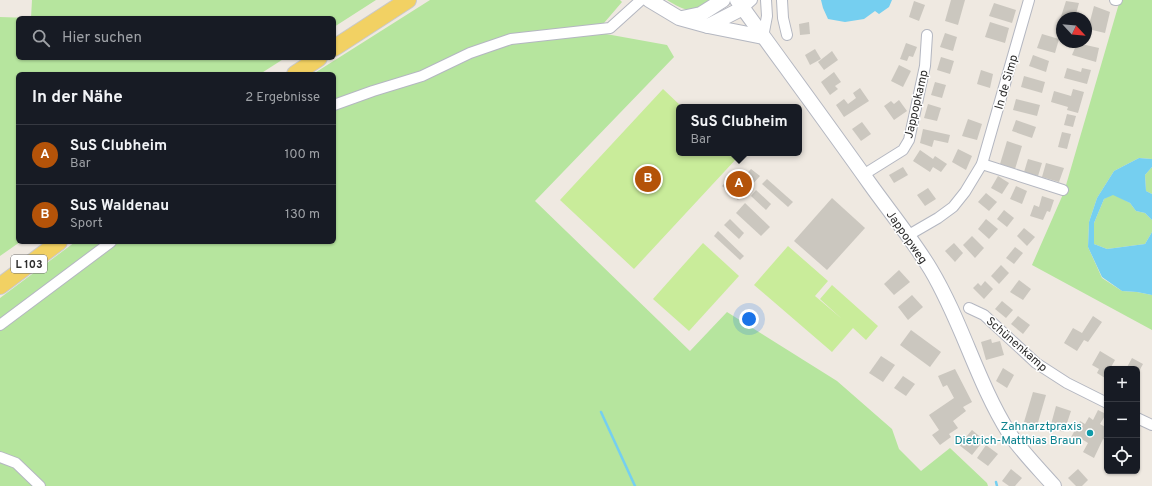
<!DOCTYPE html>
<html lang="de">
<meta charset="utf-8">
<style>
:root{--surface:#171b24;--page:#242831;--text:#f1f3f6;--muted:#9ea1a6;--line:#363941;--accent:#b45309}
body{margin:0;font-family:Overpass,sans-serif;background:var(--page);color:var(--text)}
.controls{position:absolute;right:12px;bottom:12px;display:grid;overflow:hidden;border-radius:6px;box-shadow:0 1px 3px #0004}
.controls button{width:36px;height:36px;display:grid;place-items:center;padding:0;border:0;border-bottom:1px solid var(--line);background:var(--surface);color:var(--text);font:20px sans-serif}
.compass{position:absolute;left:1056px;top:12px;width:36px;height:36px;border-radius:50%;background:var(--surface);box-shadow:0 1px 3px #0004;rotate:116deg}
.you{position:absolute;left:749px;top:319px;width:14px;height:14px;margin:-10px;border:3px solid #fff;border-radius:50%;background:#1a73e8;box-shadow:0 0 0 6px #1a73e833}
.badge{display:grid;place-items:center;width:26px;height:26px;border-radius:50%;background:var(--accent);color:#fff;font-size:13px;font-weight:700}
.pin{position:absolute;translate:-50% -50%;border:2px solid #fff;box-shadow:0 1px 4px #0006}
.popup{position:absolute;left:676px;top:104px;width:126px;height:52px;box-sizing:border-box;display:grid;place-content:center;border-radius:6px;background:var(--surface);filter:drop-shadow(0 1px 3px #0005);font-size:13px;white-space:nowrap;color:var(--muted)}
.popup b{font-size:15px;color:var(--text)}
.popup::after{content:'';position:absolute;left:50%;top:100%;margin-left:-8px;border:8px solid transparent;border-top-color:var(--surface)}
.list{margin:0;padding:0;list-style:none}
h2{display:flex;justify-content:space-between;align-items:center;height:52px;margin:0;padding:0 16px;font-size:17px}
h2 small{font-size:13px;font-weight:400;color:var(--muted)}
.list li{display:grid;grid-template-columns:26px 1fr auto;gap:12px;align-items:center;box-sizing:border-box;height:60px;padding:0 16px;border-top:1px solid var(--line)}
.list b{display:block;font-size:15px;white-space:nowrap}
.list p{margin:0;font-size:13px;white-space:nowrap;color:var(--muted)}
.list em{font-size:13px;font-style:normal;color:var(--muted)}
.icon{flex:none;width:22px;height:22px;fill:none;stroke:currentColor;stroke-width:2;stroke-linecap:round;stroke-linejoin:round}
.map{position:relative;flex:none;width:1152px;height:486px;overflow:hidden}
.search{position:absolute;background:var(--surface);box-shadow:0 1px 3px #0004;left:16px;top:16px;width:320px;height:44px;display:flex;align-items:center;gap:10px;box-sizing:border-box;padding:0 14px;border-radius:6px;color:var(--muted);font-size:15px}
.panel{position:absolute;background:var(--surface);box-shadow:0 1px 3px #0004;left:16px;top:72px;width:320px;height:172px;border-radius:6px}
.map>svg:first-child{display:block}
.green{fill:#b6e59e}
.pitch{fill:#c9ec9a}
.water{fill:#75cff0}
.lines{fill:none;stroke-linecap:round;stroke-linejoin:round}
.stream{stroke:#75cff0;stroke-width:2.5}
.building{fill:#cbc7bf}
.street-casing{stroke:#b4b7c1;stroke-width:12}
.secondary-casing{stroke:#b4b7c1;stroke-width:16}
.primary-casing{stroke:#c9c9c9;stroke-width:18}
.street{stroke:#fff;stroke-width:10}
.secondary{stroke:#fff;stroke-width:14}
.primary{stroke:#f2d163;stroke-width:16}
.culture-dot{fill:#0f9aa8;stroke:#fff;stroke-width:1.5}
.labels{text-anchor:middle;stroke-width:3;stroke-linejoin:round;paint-order:stroke}
.shield{fill:#fff;stroke:#6d6d6d;stroke-width:1}
.shield-label{font-size:11px;font-weight:bold;fill:#2e2e2e}
.street-label{font-size:12px;fill:#2e2e2e;stroke:#fff}
.culture-label{font-size:12px;fill:#0d838f;stroke:#fff;text-anchor:end}
</style>
<div class="map">
<svg width="1152" height="486" viewBox="0 0 1152 486">
<rect width="100%" height="100%" fill="#efe9e1"/>
<!-- green -->
<g class="green">
<path d="M32,0H376L334,27V18H18V58H285L260,74H18V242H20L0,256V17L31,18Z"/>
<path d="M430,0H620L622,2L604,23L606,34L667,45L674,57L535,201L690,351L727,312L837,381L892,429L899,449L921,471L950,448L987,483L988,486H0V298L75,242H334V74H313Z"/>
<path d="M667,0H709C695,17 682,9 667,0Z"/>
<path d="M1120,0H1152V159L1139,158L1114,171L1097,198L1089,222L1088,247L1102,278L1122,291L1137,292L1152,295V330L1032,265L1064,192Z"/>
<path d="M1152,167V194L1146,191L1145,175Z"/>
<path d="M1113,194L1130,203L1136,211L1145,213L1152,220V232L1145,244L1107,249L1094,244V223L1104,199Z"/>
</g>
<!-- pitch -->
<g class="pitch">
<path d="M663,89L682,107H679V153H732L737,158L634,269L560,200Z"/>
<path d="M703,243L739,276L689,331L653,299Z"/>
<path d="M788,246L828,281L815,296L842,319L820,299L832,285L878,326L866,340L853,328L832,352L754,285Z"/>
</g>
<!-- water -->
<g class="water">
<path d="M821,0H892L889,7L879,14L875,11L864,19L845,22L828,19L823,8Z"/>
<path d="M1139,158L1152,159V167L1145,175L1146,191L1152,194V220L1145,213L1136,211L1130,203L1113,195L1104,199L1094,223V244L1107,249L1145,244L1152,232V295L1137,292L1122,291L1102,277L1088,247L1089,222L1097,198L1114,171Z"/>
</g>
<g class="lines">
<!-- stream -->
<g class="stream">
<path d="M601,412L635,486"/>
<path d="M996,482L997,486"/>
</g>
</g>
<!-- building -->
<g class="building">
<path d="M951,0H965L958,25L945,21Z"/>
<path d="M914,1L925,5L919,21L909,17Z"/>
<path d="M1066,1L1079,3L1075,18H1062V28L1058,26Z"/>
<path d="M994,3L1016,10L1012,23L989,16Z"/>
<path d="M1094,6L1110,12L1105,33L1088,29Z"/>
<path d="M809,22L810,34L800,35L799,24Z"/>
<path d="M990,22L1009,28L1005,43L985,37Z"/>
<path d="M945,33L957,37L953,51L940,47Z"/>
<path d="M1042,34L1059,39L1055,53L1037,48Z"/>
<path d="M906,43L917,47L913,57L909,56L907,61L900,59Z"/>
<path d="M1077,43L1099,48L1096,62L1072,55Z"/>
<path d="M815,49L821,59L810,65L805,55Z"/>
<path d="M832,51L838,60L824,70L818,62Z"/>
<path d="M1033,55L1049,61L1046,72L1029,66Z"/>
<path d="M941,57L954,61L950,74L937,70Z"/>
<path d="M899,65L911,71L903,87L891,81Z"/>
<path d="M1067,68L1081,72L1082,68L1091,70L1087,84L1064,78Z"/>
<path d="M981,70L993,74L990,88L977,84Z"/>
<path d="M834,72L841,82L835,86L838,89L830,95L821,82Z"/>
<path d="M1024,76L1045,82L1042,93L1021,87Z"/>
<path d="M935,82L946,85L942,98L931,95Z"/>
<path d="M860,88L869,101L844,117L836,105L844,99L848,104L856,98L853,93Z"/>
<path d="M1073,89L1084,92L1078,113L1067,110L1068,107L1051,102L1054,91L1071,96Z"/>
<path d="M1016,99L1040,105L1037,116L1013,110Z"/>
<path d="M899,100L907,111L894,120L884,106L891,101L894,104Z"/>
<path d="M928,104L941,108L937,121L924,118Z"/>
<path d="M1067,114L1076,116L1073,127L1064,125Z"/>
<path d="M968,119L982,124L977,140L962,136Z"/>
<path d="M1016,120L1036,127L1032,138L1012,131Z"/>
<path d="M862,122L871,134L861,141L852,129Z"/>
<path d="M923,129L950,135L948,143L934,140L932,147L920,143Z"/>
<path d="M1062,132L1071,134L1067,149L1058,147Z"/>
<path d="M1007,141L1022,146L1015,169L1000,164Z"/>
<path d="M958,149L972,156L966,170L952,162Z"/>
<path d="M920,150L933,159L935,156L947,164L941,172L933,167L930,172L913,161Z"/>
<path d="M1028,159L1042,163L1038,176L1024,172Z"/>
<path d="M1046,163L1064,168L1059,182L1042,177Z"/>
<path d="M903,167L908,175L894,183L889,175Z"/>
<path d="M751,169L760,176L738,200L722,186L733,174L740,181Z"/>
<path d="M998,176L1009,183L1002,194L991,188Z"/>
<path d="M767,179L793,202L788,207L762,184Z"/>
<path d="M1016,186L1027,191L1022,204L1010,199Z"/>
<path d="M928,188L936,199L925,206L917,195Z"/>
<path d="M756,190L771,204L766,210L751,196Z"/>
<path d="M986,193L997,202L989,211L978,202Z"/>
<path d="M1042,196L1054,200L1050,212L1047,211L1043,220L1030,216L1034,205L1039,207Z"/>
<path d="M832,198L865,228L827,270L794,241Z"/>
<path d="M745,203L770,227L761,236L736,213Z"/>
<path d="M1004,210L1014,218L1007,227L997,219Z"/>
<path d="M730,219L744,233L739,239L724,225Z"/>
<path d="M986,219L998,229L989,239L978,229Z"/>
<path d="M1024,228L1035,237L1027,246L1017,236Z"/>
<path d="M718,231L744,256L740,260L714,236Z"/>
<path d="M972,236L984,248L975,258L963,245Z"/>
<path d="M954,243L963,253L955,262L945,251Z"/>
<path d="M1015,247L1023,253L1014,264L1006,258Z"/>
<path d="M1001,265L1009,273L999,284L991,276Z"/>
<path d="M899,270L910,282L894,295L884,284Z"/>
<path d="M1019,280L1031,289L1023,300L1010,292Z"/>
<path d="M985,281L993,289L984,299L973,288L978,283L981,286Z"/>
<path d="M912,295L923,307L908,320L898,307Z"/>
<path d="M1002,301L1013,310L1006,318L995,309Z"/>
<path d="M1018,316L1030,325L1023,334L1011,324Z"/>
<path d="M1093,316L1102,322L1088,342L1084,340L1077,351L1064,343L1073,328L1082,333Z"/>
<path d="M911,330L941,352L930,367L900,345Z"/>
<path d="M991,339L992,343L1000,341L1004,355L986,360L981,342Z"/>
<path d="M1100,351L1115,360L1110,369H1107V375L1105,378L1097,373L1099,369L1092,365Z"/>
<path d="M881,356L895,365L883,382L869,373Z"/>
<path d="M1132,358L1143,364L1137,375V369H1126Z"/>
<path d="M1003,368L1014,375L1007,388L996,381Z"/>
<path d="M955,369L972,402L963,407L966,411L953,421L958,428L949,434L951,437L940,445L932,435L939,430L929,415L954,398L947,385L943,387L938,376Z"/>
<path d="M903,376L915,384L906,396L894,388Z"/>
<path d="M1033,392L1046,395L1037,426L1024,422Z"/>
<path d="M1056,406L1071,411L1064,432L1050,428Z"/>
<path d="M1098,410L1106,414L1100,424L1107,428V441L1103,439L1094,458L1083,452L1088,443L1080,438L1076,445L1069,441L1080,421L1085,424L1089,417L1093,420Z"/>
<path d="M972,430L984,440L972,455L959,445Z"/>
<path d="M986,445L998,454L988,466L977,458Z"/>
<path d="M1011,469L1022,478L1015,486H1009L1002,481Z"/>
<path d="M1078,469L1088,480L1082,486H1076L1068,478Z"/>
</g>
<g class="lines">
<defs>
<g id="street">
<path d="M782,0L783,18L787,35"/>
<path d="M1115,0H1117"/>
<path d="M743,8L752,0"/>
<path d="M763,37L767,16L766,0"/>
<path d="M334,105L373,91L422,76L470,53L511,39L610,28L641,0"/>
<path d="M982,164L1063,190"/>
<path d="M863,175L903,150L909,140L925,66L927,35"/>
<path d="M907,236L938,218L953,207L965,192L982,164L1029,0"/>
<path d="M969,308L984,315L1036,363L1067,383L1107,403"/>
<path d="M0,325L111,242"/>
<path d="M1137,418L1152,425"/>
<path d="M0,457L16,463L40,486"/>
</g>
<g id="secondary">
<path d="M649,0L679,18L708,26L743,8"/>
<path d="M737,0C781,61 826,122 870,184C890,212 913,240 931,270C962,322 977,382 1009,433C1022,452 1039,469 1054,486"/>
<path d="M682,18L701,14L723,0"/>
<path d="M708,26L763,37"/>
</g>
<g id="primary">
<path d="M334,48L408,0"/>
<path d="M295,74L319,58"/>
<path d="M0,286L59,242"/>
</g>
</defs>
<!-- street casing -->
<use href="#street" class="street-casing"/>
<!-- secondary casing -->
<use href="#secondary" class="secondary-casing"/>
<!-- primary casing -->
<use href="#primary" class="primary-casing"/>
<!-- street -->
<use href="#street" class="street"/>
<!-- secondary -->
<use href="#secondary" class="secondary"/>
<!-- primary -->
<use href="#primary" class="primary"/>
</g>
<!-- markers -->
<circle class="culture-dot" cx="1090" cy="433" r="4"/>
<g class="labels">
<!-- shield labels -->
<rect class="shield" x="11" y="255" width="36" height="18" rx="3"/>
<g class="shield-label">
<text x="29" y="268">L 103</text>
</g>
<!-- street labels -->
<g class="street-label">
<text transform="translate(1006 82) rotate(-74)" y="4">In de Simp</text>
<text transform="translate(916 104) rotate(-77)" y="4">Jappopkamp</text>
<text transform="translate(907 237) rotate(55)" y="4">Jappopweg</text>
<text transform="translate(1017 344) rotate(41)" y="4">Schünenkamp</text>
</g>
<!-- culture labels -->
<g class="culture-label">
<text x="1082" y="430">Zahnarztpraxis<tspan x="1082" dy="14">Dietrich-Matthias Braun</tspan></text>
</g>
</g>
</svg>
<div class="controls">
<button>+</button>
<button>−</button>
<button><svg class="icon" aria-label="locate" viewBox="0 0 24 24"><circle cx="12" cy="12" r="6"/><path d="M12 2v4M12 18v4M2 12h4M18 12h4"/></svg></button>
</div>
<svg class="compass" viewBox="-18 -18 36 36"><path d="M0-13l5 13h-10z" fill="#e53935"/><path d="M0 13l5-13h-10z" fill="#9ea1a6"/></svg>
<div class="you"></div>
<div class="pin badge" style="left:739px;top:184px">A</div>
<div class="popup"><b>SuS Clubheim</b>Bar</div>
<div class="pin badge" style="left:648px;top:179px">B</div>
<div class="search"><svg class="icon" aria-label="search" viewBox="0 0 24 24"><circle cx="10" cy="10" r="6"/><path d="M15 15l6 6"/></svg>Hier suchen</div>
<section class="panel">
<h2>In der Nähe<small>2 Ergebnisse</small></h2>
<ul class="list">
<li><span class="badge">A</span><div><b>SuS Clubheim</b><p>Bar</p></div><em>100 m</em></li>
<li><span class="badge">B</span><div><b>SuS Waldenau</b><p>Sport</p></div><em>130 m</em></li>
</ul>
</section>
</div>
